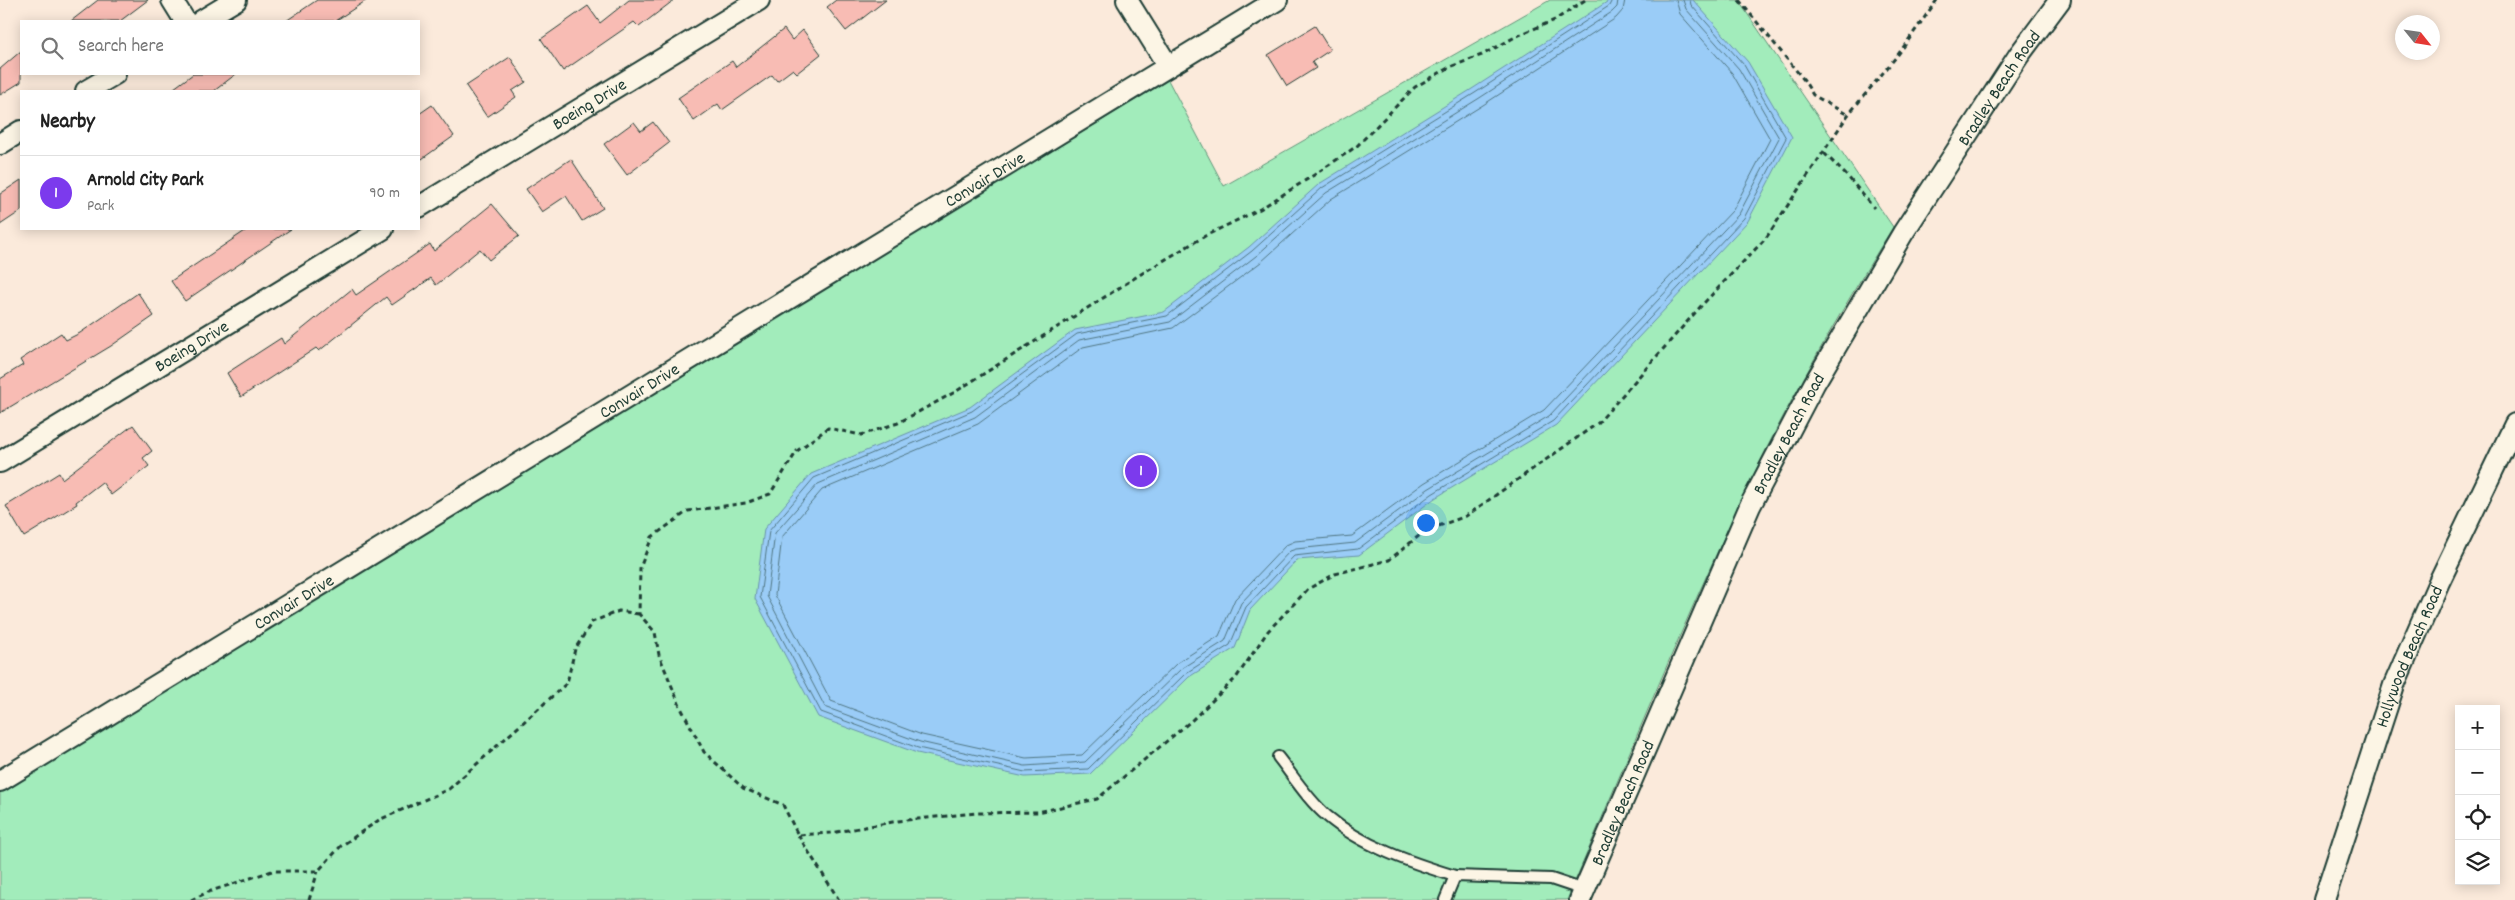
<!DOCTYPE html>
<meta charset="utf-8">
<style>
:root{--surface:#fff;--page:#f2f2f2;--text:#222;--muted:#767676;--line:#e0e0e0;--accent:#7c3aed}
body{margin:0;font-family:Dekko,sans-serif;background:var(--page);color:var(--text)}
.controls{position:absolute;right:15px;bottom:15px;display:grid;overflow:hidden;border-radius:0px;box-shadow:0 2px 12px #0003}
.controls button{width:45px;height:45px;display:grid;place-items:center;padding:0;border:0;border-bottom:1px solid var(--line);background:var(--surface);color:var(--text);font:25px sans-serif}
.compass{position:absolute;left:2395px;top:15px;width:45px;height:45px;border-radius:50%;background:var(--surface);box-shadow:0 2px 12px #0003;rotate:120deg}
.you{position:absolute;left:1425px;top:522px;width:18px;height:18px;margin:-12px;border:4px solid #fff;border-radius:50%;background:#1a73e8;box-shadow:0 0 0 8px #1a73e833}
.badge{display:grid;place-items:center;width:32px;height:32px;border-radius:50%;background:var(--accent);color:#fff;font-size:16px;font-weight:700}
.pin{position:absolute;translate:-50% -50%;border:2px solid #fff;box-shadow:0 1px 5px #0006}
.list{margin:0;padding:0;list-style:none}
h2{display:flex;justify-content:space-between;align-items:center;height:65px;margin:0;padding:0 20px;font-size:21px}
h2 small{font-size:16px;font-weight:400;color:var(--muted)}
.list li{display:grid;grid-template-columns:32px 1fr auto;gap:15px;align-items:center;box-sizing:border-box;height:75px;padding:0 20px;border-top:1px solid var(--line)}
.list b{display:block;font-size:19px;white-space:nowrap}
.list p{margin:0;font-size:16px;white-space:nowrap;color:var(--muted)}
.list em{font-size:16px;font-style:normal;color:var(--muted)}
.icon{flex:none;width:28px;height:28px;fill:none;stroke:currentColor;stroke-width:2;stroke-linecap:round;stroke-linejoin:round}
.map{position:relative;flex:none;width:2515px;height:900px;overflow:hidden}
.search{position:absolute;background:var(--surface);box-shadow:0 2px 12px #0003;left:20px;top:20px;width:400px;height:55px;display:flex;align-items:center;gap:12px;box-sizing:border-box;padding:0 18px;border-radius:0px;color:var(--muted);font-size:19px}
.panel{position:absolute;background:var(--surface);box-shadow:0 2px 12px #0003;left:20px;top:90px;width:400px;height:140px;border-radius:0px}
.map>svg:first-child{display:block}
.green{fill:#a2ecbb;stroke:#609478}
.water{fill:#9accf7;stroke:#6993a9}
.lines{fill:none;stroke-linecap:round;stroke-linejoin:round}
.shore{stroke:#507682;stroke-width:1}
.building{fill:#f8bcb4;stroke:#1f3d34}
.lane-casing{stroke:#1f3d34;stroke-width:14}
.street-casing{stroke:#1f3d34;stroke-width:24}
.path{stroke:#1f3d34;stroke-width:3;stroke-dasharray:5 4;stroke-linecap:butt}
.lane{stroke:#fcf5e5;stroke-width:10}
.street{stroke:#fcf5e5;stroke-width:20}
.labels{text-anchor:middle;stroke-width:4;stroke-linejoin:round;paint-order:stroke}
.street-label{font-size:18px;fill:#1f3d34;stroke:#fcf5e5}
</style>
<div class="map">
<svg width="2515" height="900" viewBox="0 0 2515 900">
<rect width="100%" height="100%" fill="#fbeadb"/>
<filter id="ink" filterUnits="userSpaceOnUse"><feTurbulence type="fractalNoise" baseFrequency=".02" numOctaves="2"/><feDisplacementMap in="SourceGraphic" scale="10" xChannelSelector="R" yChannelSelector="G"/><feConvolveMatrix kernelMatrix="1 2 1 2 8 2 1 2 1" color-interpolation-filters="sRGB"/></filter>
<g filter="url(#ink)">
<!-- green -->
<path class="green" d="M1550,0H1738L1893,227C1838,315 1785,407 1741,501C1679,632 1624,767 1567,900H0V792L1168,80L1224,186Z"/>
<!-- water -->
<path class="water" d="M1610,0H1693L1748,62L1792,137L1748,221L1556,425L1435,498L1359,555L1297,560L1250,610L1235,648L1189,677L1090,774L1025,777L917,753L818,717L755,599L764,529L811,474L970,407L1075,330L1164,312L1249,247L1319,184L1472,89Z"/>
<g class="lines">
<!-- shore -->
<g class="shore">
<path d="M1612,0L1609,6L1475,93L1322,188L1252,251L1167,316L1077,334L972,411L814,478L769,531L760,597L821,712L918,748L1025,772L1088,769L1186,673L1230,645L1246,607L1294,556L1358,549L1432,494L1553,421L1744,218L1786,138L1744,65L1691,5L1690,0"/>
<path d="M1618,0L1617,7L1612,12L1478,99L1326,193L1256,256L1170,322L1079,340L975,417L818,484L775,533L767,596L825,707L920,742L1025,766L1085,762L1182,668L1225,641L1241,603L1290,551L1296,549L1355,543L1428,489L1549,416L1739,214L1779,138L1739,69L1686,9L1683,0"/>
<path d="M1625,0L1623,10L1616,18L1483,105L1331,199L1261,262L1173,328L1083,347L978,424L822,490L782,537L775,595L831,701L922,735L1026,758L1082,755L1177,663L1219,636L1235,599L1286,545L1295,541L1352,536L1424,483L1544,410L1733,210L1770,139L1732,73L1680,14L1676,0"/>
</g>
</g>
<!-- building -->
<g class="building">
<path d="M98,0H148L120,21H71Z"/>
<path d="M317,0H367L335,21H286Z"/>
<path d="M629,0H674L639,27L634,22L563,71L541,39L588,6L600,23Z"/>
<path d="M836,0H886L846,31L827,7Z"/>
<path d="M1315,26L1330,50L1312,62L1316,68L1287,86L1268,55Z"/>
<path d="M784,29L792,40L803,30L821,54L797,73L793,69L777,81L772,75L722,110L718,104L694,121L678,98L732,61L736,67Z"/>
<path d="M21,51V82L0,95V69Z"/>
<path d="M510,57L526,82L512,91L516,97L487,117L466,86Z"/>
<path d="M193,74H236L214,91H170Z"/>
<path d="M432,105L454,136L419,161V114Z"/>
<path d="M634,122L641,131L653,122L669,143L627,175L604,144Z"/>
<path d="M571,159L603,208L582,221L566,196L542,212L526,189Z"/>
<path d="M21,180V211L0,225V194Z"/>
<path d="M492,204L519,236L489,260L480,249L436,285L431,278L392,305L386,297L319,351L316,348L241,397L227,373L281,338L284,344L352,289L356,295L430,244L434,251Z"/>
<path d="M248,229H291L185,301L171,281Z"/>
<path d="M138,293L154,316L111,346L0,413V379L23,365L20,360L61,333L66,340L80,333Z"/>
<path d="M133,425L152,451L143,458L149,466L111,495L102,482L76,502L77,504L24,537L6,506L59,473L62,479Z"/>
</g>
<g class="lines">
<defs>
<g id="lane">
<path d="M1278,757C1293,776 1308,800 1327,816C1362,846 1412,863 1455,876"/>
<path d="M1445,900L1455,876L1551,879L1584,890"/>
</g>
<g id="street">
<path d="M172,0L185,21"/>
<path d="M1127,0L1168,66"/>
<path d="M201,21L236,0"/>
<path d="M86,91L115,74"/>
<path d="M0,144L21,131"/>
<path id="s1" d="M419,207L759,0"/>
<path id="s2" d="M0,462L383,229"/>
<path id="s3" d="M0,781L1277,0"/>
<path id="s4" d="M1580,900L1750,506L1814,384L1903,233L2019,55L2060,0"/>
<path id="s5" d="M2324,900L2394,685L2439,582L2515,424"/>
</g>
</defs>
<!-- lane casing -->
<use href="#lane" class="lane-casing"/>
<!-- street casing -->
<use href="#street" class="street-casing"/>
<!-- path -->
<g class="path">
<path d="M1585,0L1555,20L1517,36L1482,55L1450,67L1415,87L1357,146L1314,175L1260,209L1205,236L1141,274L955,392L898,423L861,435L828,428L797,451L770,494L746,503L688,511L652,537L640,568L639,614L655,632L659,655L680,706L704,752L743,788L783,805L798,835L831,833L898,821L976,813L1038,812L1097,799L1191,721L1236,678L1268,631L1308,589L1335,574L1389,560L1425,531L1466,516L1598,423L1702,305L1766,238L1848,115L1897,56L1937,0"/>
<path d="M1739,0L1804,80L1813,95L1848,115"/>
<path d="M1824,153L1848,177L1874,208"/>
<path d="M798,835L839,900"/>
<path d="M191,900L208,892L272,871H318L341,846L379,820L449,789L537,710L567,683L575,649L592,622L619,611L639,614"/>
<path d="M309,900L318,871"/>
</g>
<!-- lane -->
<use href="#lane" class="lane"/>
<!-- street -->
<use href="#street" class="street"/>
</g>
</g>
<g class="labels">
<!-- street labels -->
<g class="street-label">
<text dy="6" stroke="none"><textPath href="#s4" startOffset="916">Bradley Beach Road</textPath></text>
<text dy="6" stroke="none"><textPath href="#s1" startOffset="199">Boeing Drive</textPath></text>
<text dy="6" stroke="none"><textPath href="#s3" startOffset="1154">Convair Drive</textPath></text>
<text dy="6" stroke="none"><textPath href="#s2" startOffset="224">Boeing Drive</textPath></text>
<text dy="6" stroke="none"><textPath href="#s3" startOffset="749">Convair Drive</textPath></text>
<text dy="6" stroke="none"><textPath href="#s4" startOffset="511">Bradley Beach Road</textPath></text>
<text dy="6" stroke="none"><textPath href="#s3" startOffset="344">Convair Drive</textPath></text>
<text dy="6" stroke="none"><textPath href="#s5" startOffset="258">Hollywood Beach Road</textPath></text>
<text dy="6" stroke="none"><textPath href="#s4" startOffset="106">Bradley Beach Road</textPath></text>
</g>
</g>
</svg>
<div class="controls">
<button>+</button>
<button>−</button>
<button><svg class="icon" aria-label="locate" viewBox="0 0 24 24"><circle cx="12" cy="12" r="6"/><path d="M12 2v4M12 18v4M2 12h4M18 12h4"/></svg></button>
<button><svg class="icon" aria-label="layers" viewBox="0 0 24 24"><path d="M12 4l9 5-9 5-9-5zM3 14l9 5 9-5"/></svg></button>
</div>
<svg class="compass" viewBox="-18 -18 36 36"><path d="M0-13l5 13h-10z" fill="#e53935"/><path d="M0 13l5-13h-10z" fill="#767676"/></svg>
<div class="you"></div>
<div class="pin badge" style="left:1141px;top:471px">1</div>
<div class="search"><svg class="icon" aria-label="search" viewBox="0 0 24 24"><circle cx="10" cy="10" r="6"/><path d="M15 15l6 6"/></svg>Search here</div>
<section class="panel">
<h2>Nearby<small></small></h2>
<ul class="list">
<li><span class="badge">1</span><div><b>Arnold City Park</b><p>Park</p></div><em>90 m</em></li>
</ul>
</section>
</div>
